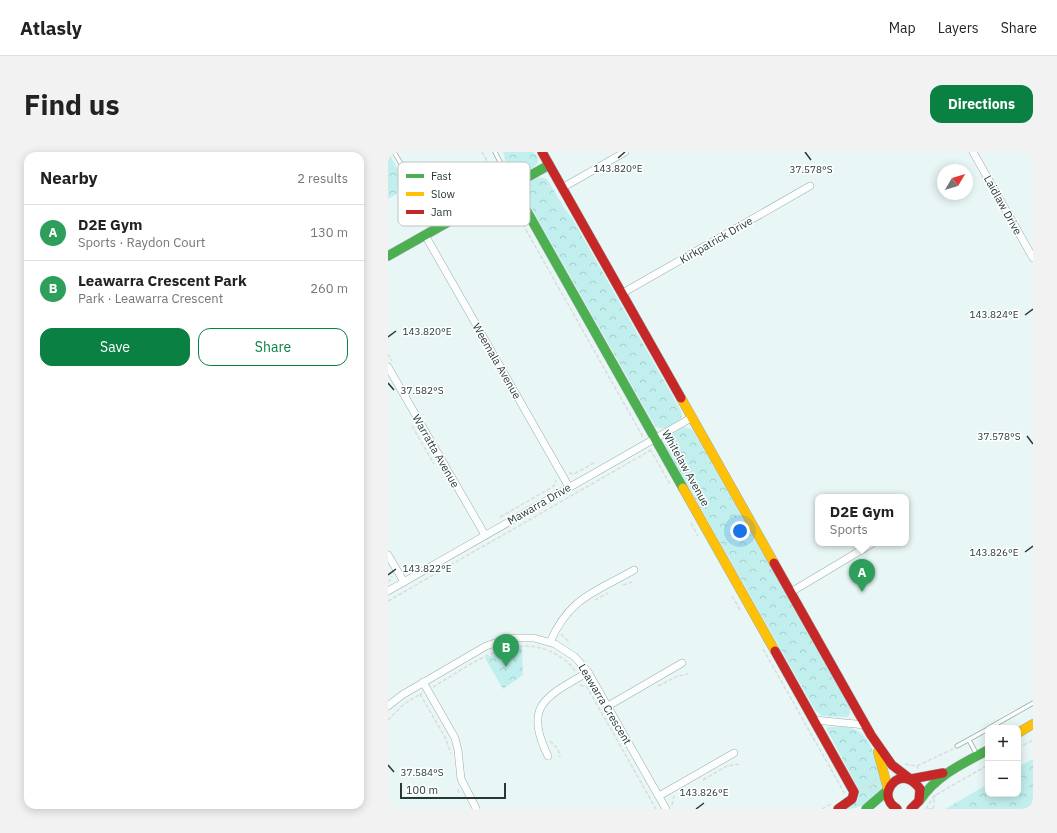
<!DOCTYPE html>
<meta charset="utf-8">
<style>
:root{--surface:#fff;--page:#f2f2f2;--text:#222;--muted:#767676;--line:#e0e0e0;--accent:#0b8043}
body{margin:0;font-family:"IBM Plex Sans",sans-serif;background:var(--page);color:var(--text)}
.controls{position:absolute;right:12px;bottom:12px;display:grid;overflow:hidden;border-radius:8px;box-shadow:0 2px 10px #0003}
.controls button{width:36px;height:36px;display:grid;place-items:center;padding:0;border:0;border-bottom:1px solid var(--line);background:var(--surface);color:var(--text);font:20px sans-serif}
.compass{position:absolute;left:549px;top:12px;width:36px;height:36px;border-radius:50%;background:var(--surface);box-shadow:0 2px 10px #0003;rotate:52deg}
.scale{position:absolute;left:12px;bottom:10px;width:106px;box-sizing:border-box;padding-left:4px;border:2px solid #263938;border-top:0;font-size:11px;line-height:14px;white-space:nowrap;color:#263938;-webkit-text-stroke:3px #fff;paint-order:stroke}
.you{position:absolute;left:352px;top:379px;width:14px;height:14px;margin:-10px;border:3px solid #fff;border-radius:50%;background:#1a73e8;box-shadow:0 0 0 6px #1a73e833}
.badge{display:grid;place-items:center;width:26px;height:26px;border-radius:50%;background:var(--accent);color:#fff;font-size:13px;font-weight:700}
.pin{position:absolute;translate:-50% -33px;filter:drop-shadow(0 1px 2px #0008)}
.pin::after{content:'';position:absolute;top:21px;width:14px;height:12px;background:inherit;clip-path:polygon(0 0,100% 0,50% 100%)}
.popup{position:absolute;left:427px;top:342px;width:94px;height:52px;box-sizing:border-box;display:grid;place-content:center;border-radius:8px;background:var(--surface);filter:drop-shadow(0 1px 3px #0005);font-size:13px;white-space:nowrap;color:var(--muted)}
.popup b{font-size:15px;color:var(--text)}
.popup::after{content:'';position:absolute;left:50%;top:100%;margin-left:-8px;border:8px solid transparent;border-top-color:var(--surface)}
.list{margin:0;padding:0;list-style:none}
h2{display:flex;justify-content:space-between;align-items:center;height:52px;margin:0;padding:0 16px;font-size:17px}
h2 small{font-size:13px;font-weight:400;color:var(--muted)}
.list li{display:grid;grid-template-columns:26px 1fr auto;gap:12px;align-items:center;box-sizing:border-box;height:56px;padding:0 16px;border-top:1px solid var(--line)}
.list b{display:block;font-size:15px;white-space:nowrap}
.list p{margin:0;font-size:13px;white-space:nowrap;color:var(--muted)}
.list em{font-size:13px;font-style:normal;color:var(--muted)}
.actions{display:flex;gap:8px;padding:12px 16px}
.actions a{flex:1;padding:9px 0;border:1px solid var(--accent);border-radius:12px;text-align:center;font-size:14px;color:var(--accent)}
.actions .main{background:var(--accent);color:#fff}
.map{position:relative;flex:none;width:645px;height:657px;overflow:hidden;border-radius:12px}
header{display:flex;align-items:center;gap:24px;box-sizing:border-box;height:56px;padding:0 20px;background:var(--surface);border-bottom:1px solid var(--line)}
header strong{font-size:19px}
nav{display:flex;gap:22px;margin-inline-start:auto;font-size:14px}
.intro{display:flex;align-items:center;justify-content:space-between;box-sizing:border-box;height:96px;padding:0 24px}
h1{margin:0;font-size:28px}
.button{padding:10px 18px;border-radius:12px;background:var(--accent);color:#fff;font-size:14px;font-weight:700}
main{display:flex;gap:24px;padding:0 24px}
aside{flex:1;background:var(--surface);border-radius:12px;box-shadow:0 2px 10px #0003}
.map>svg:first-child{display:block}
.park{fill:url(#park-crowns)}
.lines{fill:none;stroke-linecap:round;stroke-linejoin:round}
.lane-casing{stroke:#9dacab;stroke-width:5}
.street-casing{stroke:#9dacab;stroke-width:8}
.fast-casing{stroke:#9dacab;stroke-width:10}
.slow-casing{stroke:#9dacab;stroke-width:10}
.jam-casing{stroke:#9dacab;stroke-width:10}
.path{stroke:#d8dddc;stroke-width:1.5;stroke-dasharray:4 2;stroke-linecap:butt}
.lane{stroke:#fcfefe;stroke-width:3.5}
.street{stroke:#fcfefe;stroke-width:7}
.fast{stroke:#4caf50;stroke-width:9}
.slow{stroke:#ffc107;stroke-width:9}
.jam{stroke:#c62828;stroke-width:9}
.ticks{fill:none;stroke:#263938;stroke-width:1.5}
.labels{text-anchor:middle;stroke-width:3;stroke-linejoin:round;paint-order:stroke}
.street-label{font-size:11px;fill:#263938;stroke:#fff}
.key{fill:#fff;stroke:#bec4c3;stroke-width:1}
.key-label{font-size:11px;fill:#263938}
.ticks-label{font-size:10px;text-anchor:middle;fill:#263938;stroke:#fff;stroke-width:3;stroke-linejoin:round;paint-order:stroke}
</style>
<header>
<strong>Atlasly</strong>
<nav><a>Map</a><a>Layers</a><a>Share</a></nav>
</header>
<div class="intro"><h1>Find us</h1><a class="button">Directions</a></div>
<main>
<aside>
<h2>Nearby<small>2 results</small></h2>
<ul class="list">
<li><span class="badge" style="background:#2e9e5b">A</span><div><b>D2E Gym</b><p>Sports · Raydon Court</p></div><em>130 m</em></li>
<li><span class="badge" style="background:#2e9e5b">B</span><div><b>Leawarra Crescent Park</b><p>Park · Leawarra Crescent</p></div><em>260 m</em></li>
</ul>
<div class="actions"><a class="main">Save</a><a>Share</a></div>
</aside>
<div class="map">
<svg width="645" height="657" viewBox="0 0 645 657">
<defs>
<pattern id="park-crowns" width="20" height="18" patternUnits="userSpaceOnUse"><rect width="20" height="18" fill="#c1efed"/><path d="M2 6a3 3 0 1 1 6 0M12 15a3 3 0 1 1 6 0" fill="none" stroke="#a6cecc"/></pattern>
</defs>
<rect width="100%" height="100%" fill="#e8f7f6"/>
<!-- park -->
<g class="park">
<path d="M0,0L20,35L0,47Z"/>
<path d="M115,0H145L150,5V10C147,17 132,25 125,24L120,20Z"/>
<path d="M151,25L159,27L176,56L184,66L293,259L294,264C290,271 274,281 267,274L135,41V33Z"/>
<path d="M296,275L304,277L462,556V562L459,565L434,564L427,558L277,293L278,285Z"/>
<path d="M134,495L135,523L115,537L97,506L118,497Z"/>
<path d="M440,575C448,575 458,574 465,577C486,583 491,619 495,637C484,649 474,657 457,657L469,649L471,638L438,576Z"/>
<path d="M645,607V657H557L600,632V642H630V615Z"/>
</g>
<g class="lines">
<defs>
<g id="lane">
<path d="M6,0L21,25L31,19"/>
<path d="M107,0L124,33"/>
<path d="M601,576L645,551"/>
<path d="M581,588L589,603"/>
<path d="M569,594L600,577"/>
</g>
<g id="street">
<path d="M585,0L645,106"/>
<path d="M174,36L237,0"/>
<path d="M37,83L181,335"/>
<path d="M233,142L422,34"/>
<path d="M0,215L97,383"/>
<path d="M0,403L16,430"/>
<path d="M0,439L303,266"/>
<path d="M403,440L485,391"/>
<path d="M162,490C182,445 206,441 246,418"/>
<path d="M35,530L67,586L70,598L73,627L88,656"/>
<path d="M0,554L14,543L98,494L122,486H146L167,492L187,505L200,520L278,657"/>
<path d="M220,554L294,511"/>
<path d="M426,568L478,573"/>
<path d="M160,604C134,552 160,544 200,520"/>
<path d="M271,644L346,601"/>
</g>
<g id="fast">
<path d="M124,33L295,336"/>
<path d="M0,104L161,13"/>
<path d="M532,648C549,623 574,612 600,598"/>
<path d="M478,657L500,638"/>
</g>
<g id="slow">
<path d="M293,246L386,411"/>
<path d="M295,336L387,499"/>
<path d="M630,581L645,572"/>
<path d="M490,600L500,637"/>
</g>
<g id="jam">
<path d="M154,0L293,246"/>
<path d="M386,411L483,583L504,613L521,626"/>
<path d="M387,499L466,640L464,647L450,657"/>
<path d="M523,627L555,621"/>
<path d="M509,657C507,655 503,653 502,650C493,637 514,612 532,637L531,649L523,657"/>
</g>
</defs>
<!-- lane casing -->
<use href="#lane" class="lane-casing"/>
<!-- street casing -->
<use href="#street" class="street-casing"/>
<!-- fast casing -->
<use href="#fast" class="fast-casing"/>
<!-- slow casing -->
<use href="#slow" class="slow-casing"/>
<!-- jam casing -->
<use href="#jam" class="jam-casing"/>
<!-- path -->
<g class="path">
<path d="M94,0L112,31"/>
<path d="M120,46L255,285"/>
<path d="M0,202L4,209"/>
<path d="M24,274L46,312"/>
<path d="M262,297L282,332"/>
<path d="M181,321L186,322L207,310"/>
<path d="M112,365L166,334L168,328"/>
<path d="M303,371L310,384"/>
<path d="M0,430L3,427L4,424"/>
<path d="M235,433L244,430"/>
<path d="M344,444L352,458"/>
<path d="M207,448L220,441"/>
<path d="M0,449L263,298"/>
<path d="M173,482L181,490L180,491"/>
<path d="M375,497L457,642"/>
<path d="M192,533L199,535L268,657"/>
<path d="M270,534L290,524L300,522"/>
<path d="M45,535C81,514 126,477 169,503C176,507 183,512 187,519"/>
<path d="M32,542L58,587L63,602"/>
<path d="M0,568L16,552L34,541"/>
<path d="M162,589L170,597L172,605"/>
<path d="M630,596L645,588"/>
<path d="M517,612L529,614L530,617"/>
<path d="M529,614L565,597"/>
<path d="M315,628L339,614L352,612"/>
<path d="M472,636L477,634L482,635"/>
<path d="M70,637L71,642"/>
<path d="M484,640L482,636L489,626"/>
<path d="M284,653L286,644"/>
<path d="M0,656L1,657"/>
<path d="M434,657L443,652"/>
<path d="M538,657L546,644L600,613"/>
<path d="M540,657H544"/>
<path d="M545,657L547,643"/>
</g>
<!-- lane -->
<use href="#lane" class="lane"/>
<!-- street -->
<use href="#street" class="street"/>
<!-- fast -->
<use href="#fast" class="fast"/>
<!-- slow -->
<use href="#slow" class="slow"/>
<!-- jam -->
<use href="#jam" class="jam"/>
</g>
<!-- ticks -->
<path class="ticks" d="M417,0L423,8M230,6L237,0M637,163L645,157M0,185L8,179M0,231L6,238M639,284L645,292M637,400L645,394M0,423L8,417M0,613L6,620M308,657L316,651"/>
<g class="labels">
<!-- street labels -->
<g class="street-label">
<text transform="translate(615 53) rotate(61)" y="4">Laidlaw Drive</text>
<text transform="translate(328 88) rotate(-30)" y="4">Kirkpatrick Drive</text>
<text transform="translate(109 209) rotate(60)" y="4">Weemala Avenue</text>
<text transform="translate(48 299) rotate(60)" y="4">Warratta Avenue</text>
<text transform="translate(298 316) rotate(61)" y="4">Whitelaw Avenue</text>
<text transform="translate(151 352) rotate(-30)" y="4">Mawarra Drive</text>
<text transform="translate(217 552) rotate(59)" y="4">Leawarra Crescent</text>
</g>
</g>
<!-- legend -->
<rect x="10" y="10" width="132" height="64" rx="6" class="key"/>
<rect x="18" y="22" width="18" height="4" fill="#4caf50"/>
<rect x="18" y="40" width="18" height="4" fill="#ffc107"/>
<rect x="18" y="58" width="18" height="4" fill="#c62828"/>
<g class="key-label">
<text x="43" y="28">Fast</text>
<text x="43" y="46">Slow</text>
<text x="43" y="64">Jam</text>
</g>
<g class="ticks-label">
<text x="230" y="20">143.820°E</text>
<text x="423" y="21">37.578°S</text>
<text x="606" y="166">143.824°E</text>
<text x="39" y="183">143.820°E</text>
<text x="34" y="242">37.582°S</text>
<text x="611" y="288">37.578°S</text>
<text x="606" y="404">143.826°E</text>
<text x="39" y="420">143.822°E</text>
<text x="34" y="624">37.584°S</text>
<text x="316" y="644">143.826°E</text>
</g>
</svg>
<div class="controls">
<button>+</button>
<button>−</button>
</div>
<svg class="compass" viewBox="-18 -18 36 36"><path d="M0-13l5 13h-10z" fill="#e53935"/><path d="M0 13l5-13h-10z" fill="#767676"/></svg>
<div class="scale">100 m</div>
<div class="you"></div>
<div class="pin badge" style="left:474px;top:440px;background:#2e9e5b">A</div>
<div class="popup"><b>D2E Gym</b>Sports</div>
<div class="pin badge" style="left:118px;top:515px;background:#2e9e5b">B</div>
</div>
</main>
